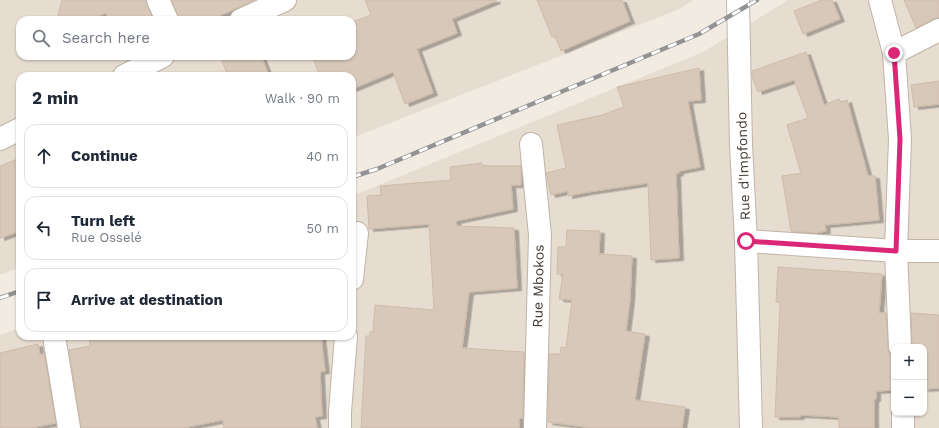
<!DOCTYPE html>
<meta charset="utf-8">
<style>
:root{--surface:#fff;--page:#f6f6f7;--text:#1f2937;--muted:#747a83;--line:#e0e1e3}
body{margin:0;font-family:"Work Sans",sans-serif;background:var(--page);color:var(--text)}
.controls{position:absolute;right:12px;bottom:12px;display:grid;overflow:hidden;border-radius:8px;box-shadow:0 1px 3px #0004}
.controls button{width:36px;height:36px;display:grid;place-items:center;padding:0;border:0;border-bottom:1px solid var(--line);background:var(--surface);color:var(--text);font:20px sans-serif}
.stop{position:absolute;width:12px;height:12px;margin:-9px;border:3px solid #db2777;border-radius:50%;background:#fff}
.stop.end{background:#db2777;border-color:#fff;box-shadow:0 1px 4px #0008}
.list{margin:0;padding:0;list-style:none}
h2{display:flex;justify-content:space-between;align-items:center;height:52px;margin:0;padding:0 16px;font-size:17px}
h2 small{font-size:13px;font-weight:400;color:var(--muted)}
.list li{display:grid;grid-template-columns:26px 1fr auto;gap:12px;align-items:center;box-sizing:border-box;height:64px;margin:0 8px 8px;padding:0 8px;border:1px solid var(--line);border-radius:12px}
.list b{display:block;font-size:15px;white-space:nowrap}
.list p{margin:0;font-size:13px;white-space:nowrap;color:var(--muted)}
.list em{font-size:13px;font-style:normal;color:var(--muted)}
.icon{flex:none;width:22px;height:22px;fill:none;stroke:currentColor;stroke-width:2;stroke-linecap:round;stroke-linejoin:round}
.map{position:relative;flex:none;width:939px;height:428px;overflow:hidden}
.search{position:absolute;background:var(--surface);box-shadow:0 1px 3px #0004;left:16px;top:16px;width:340px;height:44px;display:flex;align-items:center;gap:10px;box-sizing:border-box;padding:0 14px;border-radius:12px;color:var(--muted);font-size:15px}
.panel{position:absolute;background:var(--surface);box-shadow:0 1px 3px #0004;left:16px;top:72px;width:340px;height:268px;border-radius:12px}
.map>svg:first-child{display:block}
.residential{fill:#e6dccf;fill-rule:evenodd}
.building{fill:#d7c8ba;stroke:#cfbca9;filter:url(#shadow)}
.lines{fill:none;stroke-linecap:round;stroke-linejoin:round}
.minor-casing{stroke:#c0b4a7;stroke-width:24}
.minor{stroke:#fff;stroke-width:22}
.rail-casing{stroke:#939393;stroke-width:4.5}
.rail{stroke:#fff;stroke-width:3;stroke-dasharray:9;stroke-linecap:butt}
.route{stroke:#db2777;stroke-width:5}
.labels{text-anchor:middle;stroke-width:3;stroke-linejoin:round;paint-order:stroke}
.street-label{font-size:14px;fill:#433a32;stroke:#fff}
</style>
<div class="map">
<svg width="939" height="428" viewBox="0 0 939 428">
<defs>
<filter id="shadow"><feDropShadow dx="4.5" dy="2.5" stdDeviation="0" flood-color="#0004"/></filter>
</defs>
<rect width="100%" height="100%" fill="#f2ebe2"/>
<!-- residential -->
<g class="residential">
<path d="M0,0H694L677,10L352,138V76H20V267L0,275ZM20,20H352V56H20Z"/>
<path d="M788,0H939V428H0V335L20,328V336H352V196L703,52ZM894,347H924V413H894Z"/>
</g>
<!-- building -->
<g class="building">
<path d="M62,0H146L153,20H109L106,13L90,20H57Z"/>
<path d="M172,0H255L210,20H179Z"/>
<path d="M365,0H496V1L452,19L457,33L417,49L433,93L405,104L393,72L352,89V76H320L312,56H352V22L371,15Z"/>
<path d="M537,0H622L630,21L561,51L555,36L552,37Z"/>
<path d="M822,0H832L840,19L803,34L794,11Z"/>
<path d="M904,0H939V18L933,19L916,28Z"/>
<path d="M806,52L824,105L839,99L841,102L847,100L868,176H875L879,220L825,225L826,231L816,233L791,231L782,176L801,173L787,125L808,118L794,80L758,92L752,76V71Z"/>
<path d="M220,56H261L269,76H228Z"/>
<path d="M699,68L701,100L688,101L700,167L679,171V173L676,174L679,258L651,260L648,183L588,192L568,196V191L551,195L546,173L566,168L557,125L602,115L624,107L617,87Z"/>
<path d="M939,81V104L914,107L911,85Z"/>
<path d="M20,158V231L0,238V166Z"/>
<path d="M482,163V166H521V185H511L513,209L456,221L457,226L514,228L517,288L469,292L462,348L524,352L523,418H519V428H361L366,336H370V332H373L375,305L434,310L429,224L369,229L367,196L381,195L380,186L451,180L450,167Z"/>
<path d="M567,230L600,231L599,254L632,256L630,299L626,331L645,334L635,400L685,407L682,428H592L548,422L549,354H560L561,347L566,348L572,300L559,299L563,274H557L558,247H566Z"/>
<path d="M778,267L882,274L879,313H886L888,348L889,353L894,358V390L876,391V399H874V428H839V417L800,415V417H775L780,303L776,302Z"/>
<path d="M911,313L939,315V388L924,389V347H912Z"/>
<path d="M89,336H321L325,371L320,372L322,416L315,417L317,428H224L223,420L183,428H81L69,350L90,346Z"/>
<path d="M38,344L40,355L44,354L56,423L31,428H0V353Z"/>
</g>
<g class="lines">
<defs>
<g id="minor">
<path d="M158,0L167,20"/>
<path d="M738,0L741,145L746,241L751,428"/>
<path d="M880,0L894,53L900,139L896,251L900,347"/>
<path d="M241,20L285,0"/>
<path d="M894,53L939,30"/>
<path d="M124,76L163,56"/>
<path d="M0,139L20,129"/>
<path d="M531,144L540,235L535,428"/>
<path d="M746,241L896,251H939"/>
<path d="M352,279L357,233"/>
<path d="M54,336L69,428"/>
<path d="M903,413V428"/>
<path d="M340,428V412L346,336"/>
</g>
</defs>
<!-- minor casing -->
<use href="#minor" class="minor-casing"/>
<!-- minor -->
<use href="#minor" class="minor"/>
<defs>
<g id="rail">
<path d="M352,177L377,169L699,34L757,0"/>
<path d="M0,298L20,291"/>
</g>
</defs>
<!-- rail casing -->
<use href="#rail" class="rail-casing"/>
<!-- rail -->
<use href="#rail" class="rail"/>
</g>
<g class="lines">
<!-- route -->
<path class="route" d="M746,241L896,251L900,139L894,53"/>
</g>
<g class="labels">
<!-- street labels -->
<g class="street-label">
<text transform="translate(743 166) rotate(-92)" y="5">Rue d'Impfondo</text>
<text transform="translate(538 286) rotate(-89)" y="5">Rue Mbokos</text>
</g>
</g>
</svg>
<div class="controls">
<button>+</button>
<button>−</button>
</div>
<div class="stop" style="left:746px;top:241px"></div>
<div class="stop end" style="left:894px;top:53px"></div>
<div class="search"><svg class="icon" aria-label="search" viewBox="0 0 24 24"><circle cx="10" cy="10" r="6"/><path d="M15 15l6 6"/></svg>Search here</div>
<section class="panel">
<h2>2 min<small>Walk · 90 m</small></h2>
<ul class="list">
<li><svg class="icon" aria-label="ahead" viewBox="0 0 24 24"><path d="M12 20V5M6 11l6-6 6 6"/></svg><div><b>Continue</b></div><em>40 m</em></li>
<li><svg class="icon" aria-label="left" viewBox="0 0 24 24"><path d="M17 20v-9H6M10 6l-5 5 5 5"/></svg><div><b>Turn left</b><p>Rue Osselé</p></div><em>50 m</em></li>
<li><svg class="icon" aria-label="arrive" viewBox="0 0 24 24"><path d="M6 21V4h12l-3 4 3 4H6"/></svg><div><b>Arrive at destination</b></div></li>
</ul>
</section>
</div>
